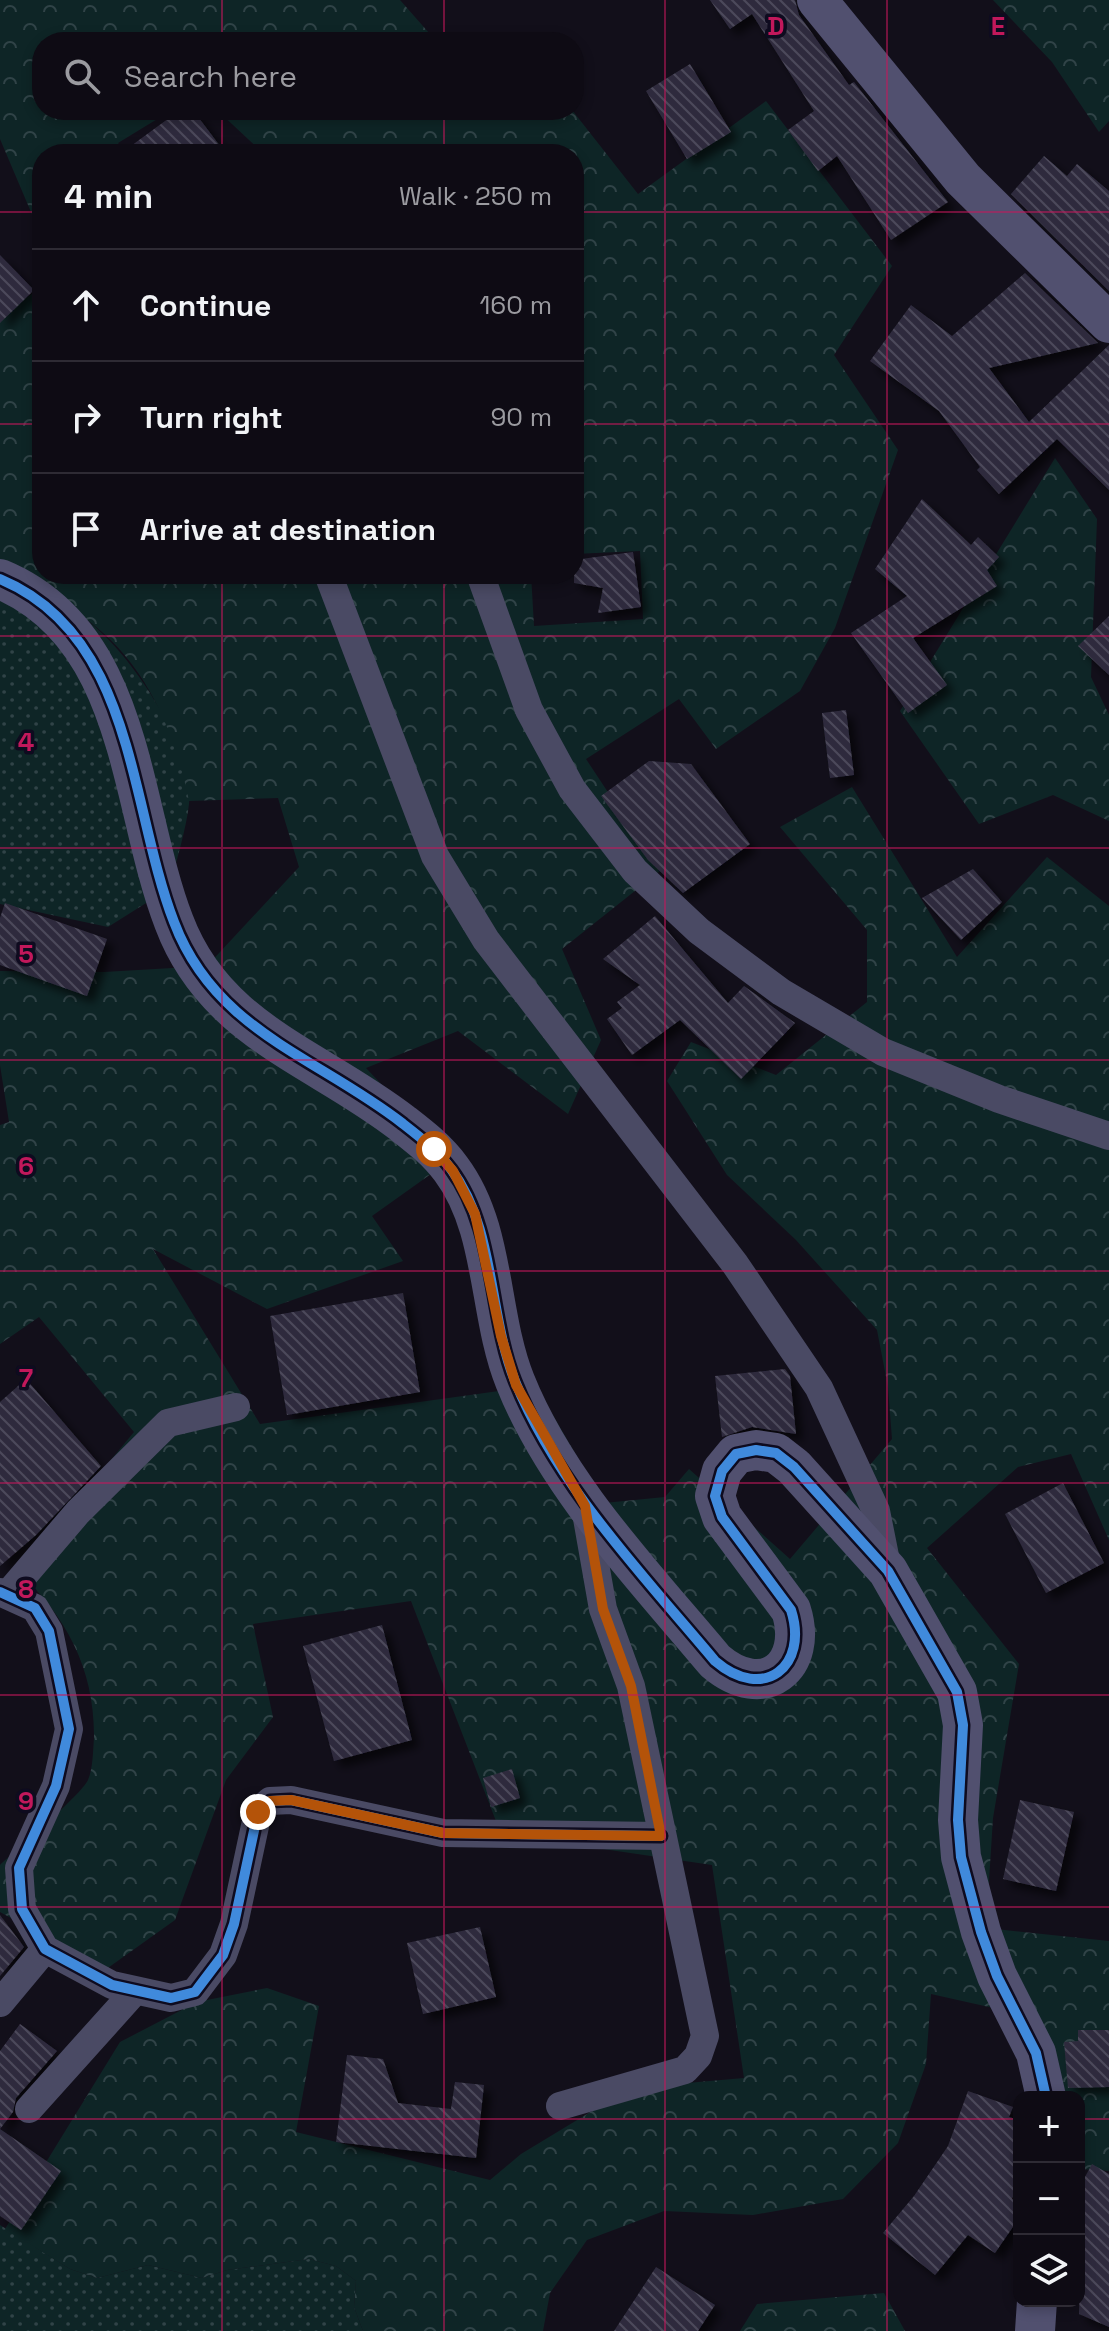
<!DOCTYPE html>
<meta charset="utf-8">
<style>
:root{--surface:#0e0b14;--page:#1c1922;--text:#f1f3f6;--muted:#9b9ba0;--line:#2e2b34}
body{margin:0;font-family:"Space Grotesk",sans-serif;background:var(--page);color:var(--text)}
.controls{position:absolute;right:24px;bottom:24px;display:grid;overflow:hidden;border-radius:16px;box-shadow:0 4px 12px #0003}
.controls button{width:72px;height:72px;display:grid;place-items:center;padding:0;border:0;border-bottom:2px solid var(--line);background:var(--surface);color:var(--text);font:40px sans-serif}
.stop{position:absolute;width:24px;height:24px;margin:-18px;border:6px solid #b45309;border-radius:50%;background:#fff}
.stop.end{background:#b45309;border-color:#fff;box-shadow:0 2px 8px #0008}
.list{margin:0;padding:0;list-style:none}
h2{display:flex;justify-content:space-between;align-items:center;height:104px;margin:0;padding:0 32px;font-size:34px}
h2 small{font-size:26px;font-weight:400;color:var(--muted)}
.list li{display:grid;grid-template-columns:52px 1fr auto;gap:24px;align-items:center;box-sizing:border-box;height:112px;padding:0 32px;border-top:2px solid var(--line)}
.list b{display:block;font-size:30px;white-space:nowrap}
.list em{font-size:26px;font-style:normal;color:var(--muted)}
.icon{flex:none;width:44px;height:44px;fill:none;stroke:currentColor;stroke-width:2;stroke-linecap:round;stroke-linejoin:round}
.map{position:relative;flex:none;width:1109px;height:2331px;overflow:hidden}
.search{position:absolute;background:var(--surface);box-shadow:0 4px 12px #0003;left:32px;top:32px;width:552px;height:88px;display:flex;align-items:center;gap:20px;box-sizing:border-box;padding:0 28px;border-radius:32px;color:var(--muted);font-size:30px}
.panel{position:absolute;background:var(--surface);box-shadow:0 4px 12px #0003;left:32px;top:144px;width:552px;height:440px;border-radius:32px}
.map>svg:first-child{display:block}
.grass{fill:url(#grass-dots)}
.forest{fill:url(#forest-crowns)}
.building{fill:url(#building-back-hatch);filter:url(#shadow)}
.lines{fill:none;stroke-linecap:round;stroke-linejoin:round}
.street{stroke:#4a4a64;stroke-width:28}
.secondary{stroke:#51506f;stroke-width:40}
.cycleway-casing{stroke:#0e0b1f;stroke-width:15}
.cycleway{stroke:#408adc;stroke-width:10}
.route{stroke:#b45309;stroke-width:10}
.grid{fill:none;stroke:#c2185b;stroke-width:2;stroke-opacity:0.55}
.grid-label{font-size:26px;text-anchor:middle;font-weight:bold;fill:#c2185b;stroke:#0e0b1f;stroke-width:7;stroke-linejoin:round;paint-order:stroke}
</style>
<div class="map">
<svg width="1109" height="2331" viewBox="0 0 1109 2331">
<defs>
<pattern id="grass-dots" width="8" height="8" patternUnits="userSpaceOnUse" patternTransform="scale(2)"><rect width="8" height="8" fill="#0e2526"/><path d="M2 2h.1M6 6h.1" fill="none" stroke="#304347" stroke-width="1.8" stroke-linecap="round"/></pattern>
<pattern id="forest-crowns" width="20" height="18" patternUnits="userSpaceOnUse" patternTransform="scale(2)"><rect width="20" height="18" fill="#0e2526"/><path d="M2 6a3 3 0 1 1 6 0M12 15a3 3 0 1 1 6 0" fill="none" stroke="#304347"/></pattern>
<pattern id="building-back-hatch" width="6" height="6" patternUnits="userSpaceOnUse" patternTransform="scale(2)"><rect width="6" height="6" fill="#2f2c3e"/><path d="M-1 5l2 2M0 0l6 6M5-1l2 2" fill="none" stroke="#4c495b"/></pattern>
<filter id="shadow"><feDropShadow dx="7" dy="7" stdDeviation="4" flood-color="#0009"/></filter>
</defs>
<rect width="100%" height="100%" fill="#120f1a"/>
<!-- grass -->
<g class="grass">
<path d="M0,575C27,589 57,600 82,617C128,647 194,747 189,804C186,831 176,860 170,888L108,927L0,904Z"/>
<path d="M0,2225L70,2269L97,2278L148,2265L202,2278L227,2270L309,2259L336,2266L356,2281L354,2307L363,2331H0Z"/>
</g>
<!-- forest -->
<g class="forest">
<path d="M0,0H400L437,42H42V110H172L118,143L126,154H42V238L0,139Z"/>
<path d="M993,0H1109V121L1099,132L1052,62Z"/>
<path d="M766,101L892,266L834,355L898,450L835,628L800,691L716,749L679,699L586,759L660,871L562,949L601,1040L568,1114L458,1031L366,1068L452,1159L372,1216L403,1261L267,1309L153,1249L260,1424L536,1386L604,1503L665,1497L689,1469L790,1559L892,1439L888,1387L877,1330L796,1240L727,1175L667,1081L691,1042L776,1075L867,1002V930L780,827L852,787L957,957L1047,857L1109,906V1540L1071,1454L1018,1467L927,1548L1019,1664L993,1818L986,1928L1109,1941V2171L1079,2169V2097H1042L1029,2016L931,1994L926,2064L898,2143L843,2199L753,2215L664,2211L587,2240L550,2293L543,2331H363L354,2307L356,2281L336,2266L309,2259L227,2270L202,2278L148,2265L97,2278L70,2269L5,2229L120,2042L197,2002L267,1988L319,2006L296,2132L490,2180L521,2154L630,2088L744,2078L712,1865L501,1834L411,1601L253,1624L273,1717L226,1780L175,1920L105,1970L0,1912V1865C16,1850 81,1795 88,1780C93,1769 93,1750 94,1738C95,1671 67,1616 18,1572L134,1432L39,1317L0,1344V1125L9,1122L0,1065V971L104,972L207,966L299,867L278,798L189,801C175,731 145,660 83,617C58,600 27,589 0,575V316L42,287V574H531L534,626L643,619L640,551L574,554V154H264L217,110H572L638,194Z"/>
<path d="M1055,458L1097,519L1091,677L1109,715V821L1053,795L979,824L900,711Z"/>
<path d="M884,2293L905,2331H740L757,2304Z"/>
</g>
<!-- building -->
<g class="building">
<path d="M710,0H795L799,15L849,85L854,82L948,202L891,240L837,156L818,171L788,130L814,111L752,14L730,29Z"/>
<path d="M690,64L731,132L687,159L646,91Z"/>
<path d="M180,110H193L226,154H120Z"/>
<path d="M1044,156L1067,176L1077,164L1109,191V291L1011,194Z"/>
<path d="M0,255L34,290L0,323Z"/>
<path d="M1025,273L1098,343L989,368L1029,422L1109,345V490L1057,439L999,494L977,470L980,467L939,411L870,361L911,305L952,336Z"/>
<path d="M922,499L971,545L978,537L999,557L987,570L997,586L913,638L947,685L908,713L851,633L907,596L875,569Z"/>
<path d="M633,552L641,607L598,613L603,588L574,583V560Z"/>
<path d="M1109,616V675L1078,646Z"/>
<path d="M846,710L854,775L830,778L822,713Z"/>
<path d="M649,761L691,764L750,844L683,893L648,860L601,796Z"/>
<path d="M973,869L1002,902L961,940L922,898Z"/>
<path d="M5,903L107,939L87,996L0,965V918Z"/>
<path d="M655,916L728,1003L744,986L795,1023L741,1079L680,1020L632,1055L607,1019L622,1008L617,1002L640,985L603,959Z"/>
<path d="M403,1293L420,1392L287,1415L270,1316Z"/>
<path d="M785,1369L790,1376L796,1434L752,1427L722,1437L715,1376Z"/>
<path d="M26,1379L101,1466L36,1535L0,1566V1402Z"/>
<path d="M1063,1483L1104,1563L1046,1593L1005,1514Z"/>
<path d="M382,1625L412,1740L334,1761L303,1646Z"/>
<path d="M512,1769L520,1798L491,1807L483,1778Z"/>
<path d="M1020,1800L1074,1812L1056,1891L1003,1879Z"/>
<path d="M0,1915L24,1947L0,1976Z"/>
<path d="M480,1927L496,1997L423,2014L407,1943Z"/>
<path d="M20,2024L57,2051L16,2098L13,2112L0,2129V2051Z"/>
<path d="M1078,2030H1109V2087L1068,2088L1064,2042L1078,2041Z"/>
<path d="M347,2055L383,2059L398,2103L451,2109L455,2082L484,2085L476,2158L336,2142Z"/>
<path d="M968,2091L1013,2107L1009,2117L1019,2120V2181L1012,2199L1019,2203V2218L995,2253L968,2235L935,2275L883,2233L914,2196L948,2146Z"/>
<path d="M0,2129L61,2171L21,2230L0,2216Z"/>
<path d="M1092,2164L1109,2174V2327L1079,2314L1082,2191L1079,2188Z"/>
<path d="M656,2267L715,2305L698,2331H614Z"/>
</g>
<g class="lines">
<!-- street -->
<g class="street">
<path d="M328,574L435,856L486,940L735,1264L819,1388L876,1511L888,1571"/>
<path d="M480,574L529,710L572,789L635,871L699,931L781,992L883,1052L999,1099L1109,1136"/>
<path d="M0,1592L35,1608L49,1631L69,1729L56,1786L19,1868L22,1909L45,1949L112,1985L171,1998L195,1992L223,1955L234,1924L258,1812L270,1801L291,1800L443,1833L661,1836"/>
<path d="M8,1594L78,1512L168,1423L236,1407"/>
<path d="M0,2003L45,1949"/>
<path d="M560,2106L685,2070L698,2056L705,2036L631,1686L603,1609L585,1507"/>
<path d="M29,2109L135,1991"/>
</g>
<!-- secondary -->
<g class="secondary">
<path d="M817,0L963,179L1109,323"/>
<path d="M0,579C135,635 129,806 174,922C215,1031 317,1057 402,1123C420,1137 437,1150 451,1169C496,1229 488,1314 515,1381C557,1486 644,1576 715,1661C764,1703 809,1666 791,1610L722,1517L715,1496L722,1471L736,1454L756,1450L776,1453L794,1467L888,1571L957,1692L963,1725L958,1820L961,1857L981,1932L997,1976L1036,2053L1046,2097"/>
<path d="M1035,2331L1037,2301"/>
</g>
<defs>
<g id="cycleway">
<path d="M0,579C135,635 129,806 174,922C215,1031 317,1057 402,1123C420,1137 437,1150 451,1169C496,1229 488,1314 515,1381C557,1486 644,1576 715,1661C764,1703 809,1666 791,1610L722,1517L715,1496L722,1471L736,1454L756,1450L776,1453L794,1467L888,1571L957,1692L963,1725L958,1820L961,1857L981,1932L997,1976L1036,2053L1046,2097"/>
<path d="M0,1592L35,1608L49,1631L69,1729L56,1786L19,1868L22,1909L45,1949L112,1985L171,1998L195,1992L223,1955L234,1924L258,1812L270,1801L291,1800L443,1833L661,1836"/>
</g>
</defs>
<!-- cycleway casing -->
<use href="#cycleway" class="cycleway-casing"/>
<!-- cycleway -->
<use href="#cycleway" class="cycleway"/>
</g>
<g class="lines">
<!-- route -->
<path class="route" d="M258,1812L270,1801L291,1800L443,1833L661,1836L631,1686L603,1609L585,1506L516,1385L501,1336L475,1214L453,1171L434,1149"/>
</g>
<!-- grid -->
<path class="grid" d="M222,0V42M444,0V42M665,0V2331M887,0V2331M222,110V154M444,110V154M0,212H42M574,212H1109M0,424H42M574,424H1109M222,574V2331M444,574V2331M0,636H1109M0,848H1109M0,1060H1109M0,1271H1109M0,1483H1109M0,1695H1109M0,1907H1109M0,2119H1019M1079,2119H1109"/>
<g class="grid-label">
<text x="776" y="35">D</text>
<text x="998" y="35">E</text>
<text x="26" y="751">4</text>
<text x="26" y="963">5</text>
<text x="26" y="1175">6</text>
<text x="26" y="1387">7</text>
<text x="26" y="1598">8</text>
<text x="26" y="1810">9</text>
</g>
</svg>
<div class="controls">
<button>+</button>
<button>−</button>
<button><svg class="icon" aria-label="layers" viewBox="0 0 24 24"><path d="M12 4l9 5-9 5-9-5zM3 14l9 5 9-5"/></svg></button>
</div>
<div class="stop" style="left:434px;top:1149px"></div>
<div class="stop end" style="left:258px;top:1812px"></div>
<div class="search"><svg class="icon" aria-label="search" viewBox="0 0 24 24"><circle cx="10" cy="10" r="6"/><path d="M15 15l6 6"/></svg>Search here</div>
<section class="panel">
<h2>4 min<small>Walk · 250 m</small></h2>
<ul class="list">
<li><svg class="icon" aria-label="ahead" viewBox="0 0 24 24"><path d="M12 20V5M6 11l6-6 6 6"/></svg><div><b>Continue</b></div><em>160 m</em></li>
<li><svg class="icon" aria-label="right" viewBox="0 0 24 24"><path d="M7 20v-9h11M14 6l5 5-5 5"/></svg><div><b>Turn right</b></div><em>90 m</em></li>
<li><svg class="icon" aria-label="arrive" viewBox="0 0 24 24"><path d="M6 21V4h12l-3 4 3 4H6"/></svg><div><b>Arrive at destination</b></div></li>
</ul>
</section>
</div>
